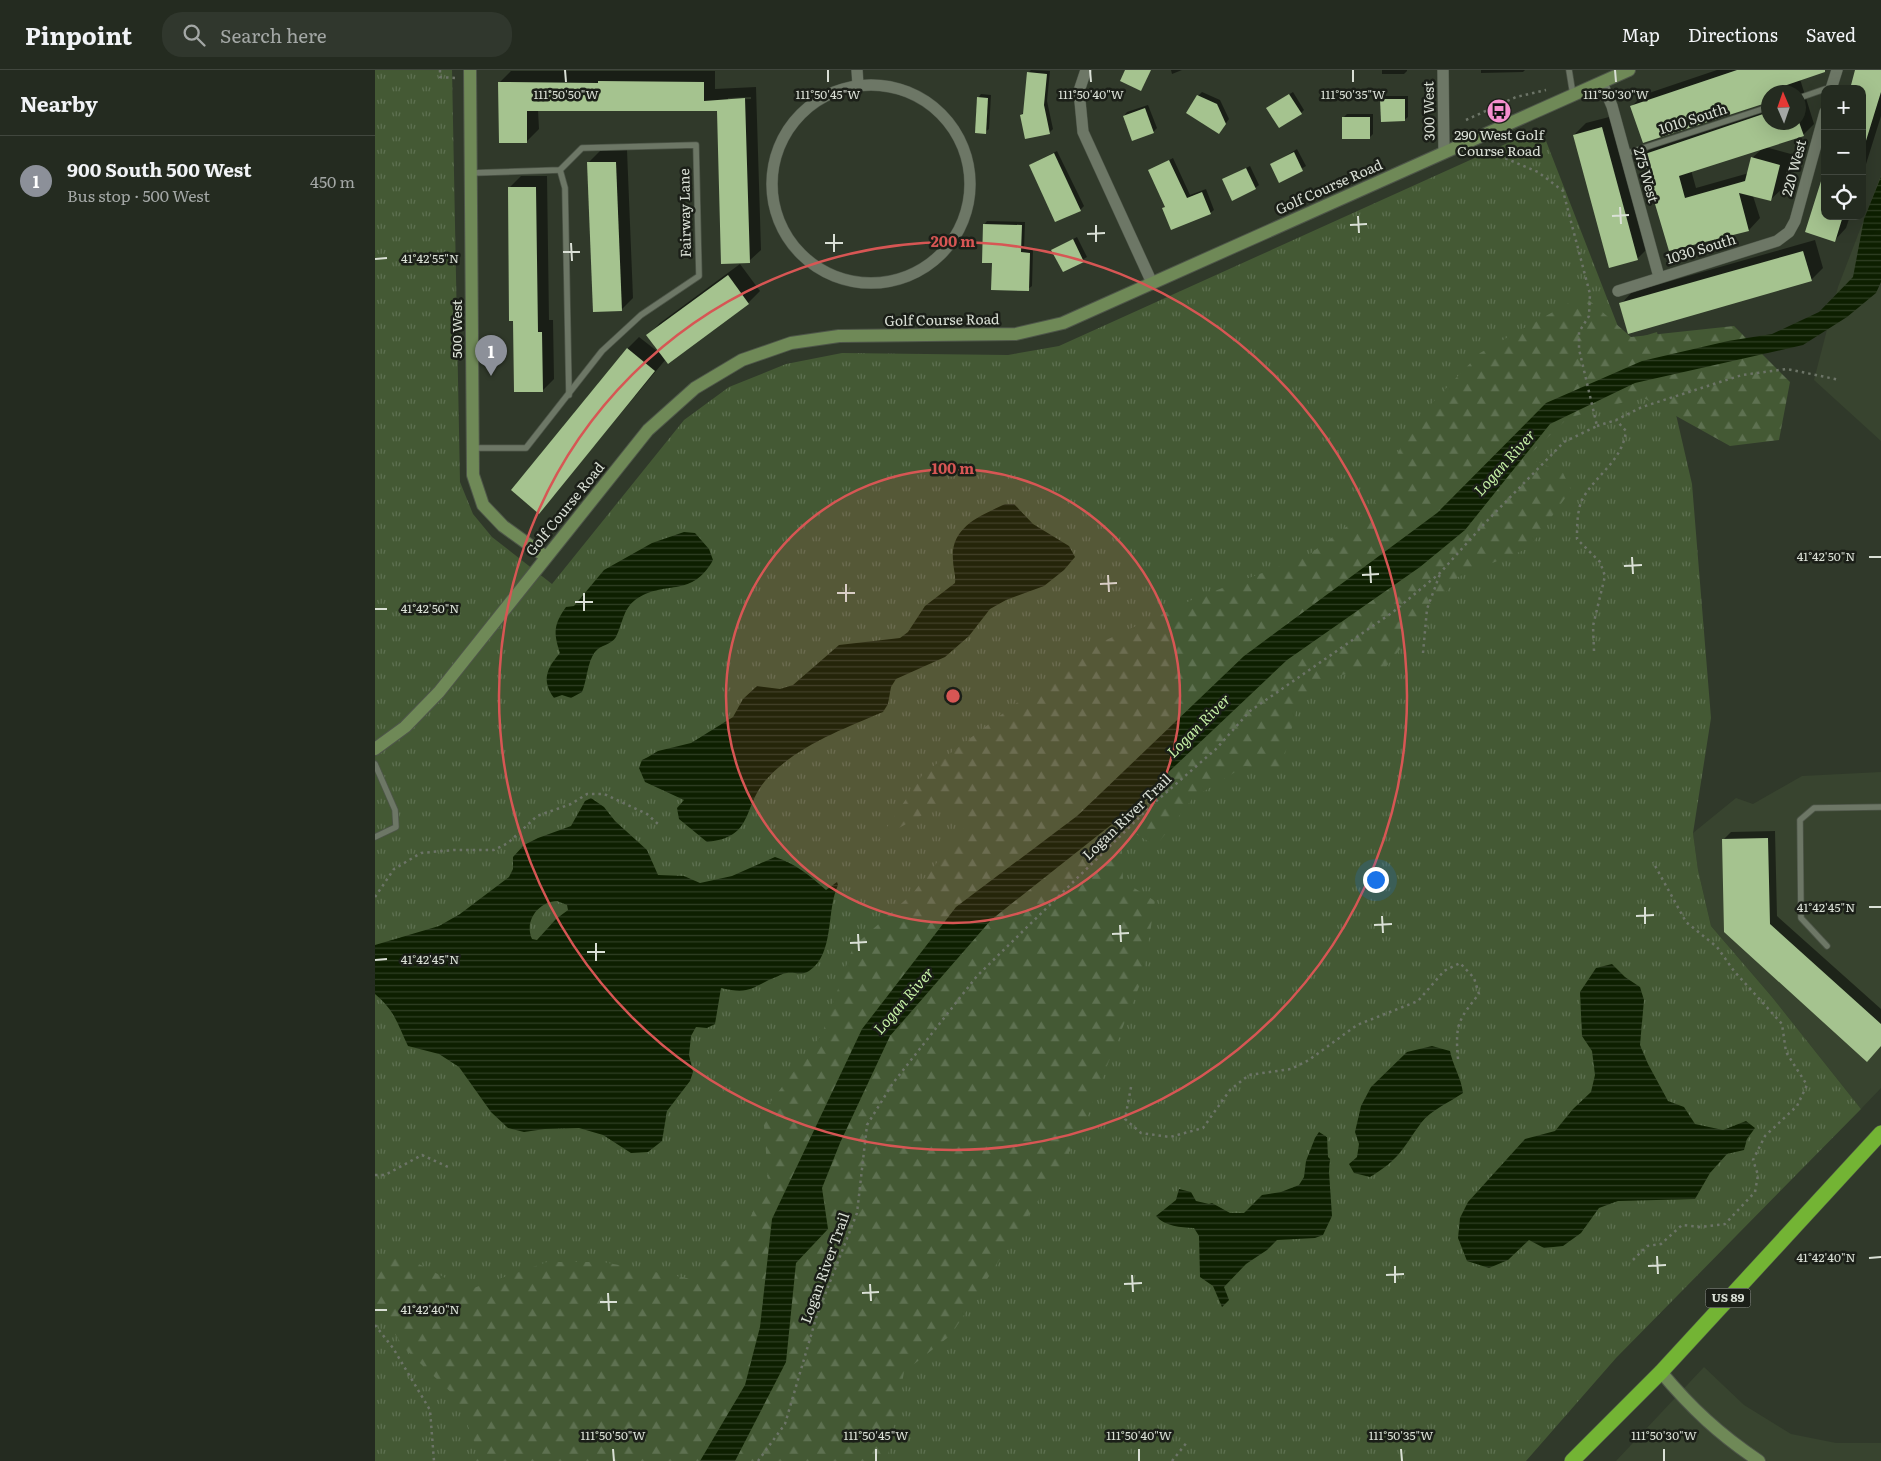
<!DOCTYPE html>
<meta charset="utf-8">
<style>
:root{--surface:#242b20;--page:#30372d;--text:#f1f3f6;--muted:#a3a7a5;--line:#41473e;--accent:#8c9099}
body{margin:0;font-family:Literata,serif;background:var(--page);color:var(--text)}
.controls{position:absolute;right:15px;top:15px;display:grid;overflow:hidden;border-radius:10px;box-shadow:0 5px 20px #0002}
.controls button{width:45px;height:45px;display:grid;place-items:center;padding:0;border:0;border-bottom:1px solid var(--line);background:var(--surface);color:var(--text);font:25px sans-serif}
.compass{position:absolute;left:1386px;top:15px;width:45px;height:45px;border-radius:50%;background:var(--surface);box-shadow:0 5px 20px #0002;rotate:358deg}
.you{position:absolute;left:1000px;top:809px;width:18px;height:18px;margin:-12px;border:4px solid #fff;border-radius:50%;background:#1a73e8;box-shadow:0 0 0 8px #1a73e833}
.badge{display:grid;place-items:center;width:32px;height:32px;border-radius:50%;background:var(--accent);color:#fff;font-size:16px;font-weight:700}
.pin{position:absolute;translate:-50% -41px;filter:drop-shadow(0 1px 2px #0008)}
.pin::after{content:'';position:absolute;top:26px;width:18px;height:15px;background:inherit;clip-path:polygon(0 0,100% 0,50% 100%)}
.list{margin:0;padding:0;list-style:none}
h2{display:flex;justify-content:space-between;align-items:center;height:65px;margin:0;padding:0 20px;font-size:21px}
h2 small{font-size:16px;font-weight:400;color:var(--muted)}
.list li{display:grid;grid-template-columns:32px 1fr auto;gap:15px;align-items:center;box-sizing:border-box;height:90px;padding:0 20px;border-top:1px solid var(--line)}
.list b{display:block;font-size:19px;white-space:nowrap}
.list p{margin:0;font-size:16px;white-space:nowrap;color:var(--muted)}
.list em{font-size:16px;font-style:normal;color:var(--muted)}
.icon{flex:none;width:28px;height:28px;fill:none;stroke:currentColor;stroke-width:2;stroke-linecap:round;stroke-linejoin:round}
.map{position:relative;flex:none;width:1506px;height:1391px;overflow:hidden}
header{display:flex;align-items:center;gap:30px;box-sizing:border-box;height:70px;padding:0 25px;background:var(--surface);border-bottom:1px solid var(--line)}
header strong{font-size:24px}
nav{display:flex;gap:28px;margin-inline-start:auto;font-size:18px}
.search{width:350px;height:45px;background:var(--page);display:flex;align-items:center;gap:12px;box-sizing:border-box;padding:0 18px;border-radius:20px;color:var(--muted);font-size:19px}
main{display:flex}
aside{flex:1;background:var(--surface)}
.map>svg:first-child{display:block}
.built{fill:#38442f}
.grass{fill:url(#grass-tufts)}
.forest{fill:url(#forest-firs)}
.water{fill:url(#water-rules);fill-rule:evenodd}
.shadow{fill:#0007;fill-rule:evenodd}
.building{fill:#a5c38f}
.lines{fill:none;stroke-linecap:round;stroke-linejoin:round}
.lane-casing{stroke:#4e5649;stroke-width:7}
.street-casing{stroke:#4e5649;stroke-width:12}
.secondary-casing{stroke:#4e5649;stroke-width:14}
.highway-casing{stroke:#4e5649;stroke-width:16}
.path{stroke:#6c7467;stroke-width:2.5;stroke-dasharray:2.5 4;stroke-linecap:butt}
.lane{stroke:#6d7766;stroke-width:5.5}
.street{stroke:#6d7766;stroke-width:11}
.secondary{stroke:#6f8957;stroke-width:12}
.highway{stroke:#73b434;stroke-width:15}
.ticks{fill:none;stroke:#dae0d6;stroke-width:2}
.ring{fill:none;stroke:#d75654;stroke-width:2.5}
.labels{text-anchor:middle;stroke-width:5;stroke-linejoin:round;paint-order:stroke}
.shield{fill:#1b1f18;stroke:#a1a69d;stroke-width:1}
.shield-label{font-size:12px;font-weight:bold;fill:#dae0d6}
.street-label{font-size:14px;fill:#dae0d6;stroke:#1b1f18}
.poi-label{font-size:14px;fill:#dae0d6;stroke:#1b1f18}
.water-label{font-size:15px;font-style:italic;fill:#c6f1a6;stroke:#1b1f18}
.ticks-label{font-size:12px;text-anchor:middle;fill:#dae0d6;stroke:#1b1f18;stroke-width:5;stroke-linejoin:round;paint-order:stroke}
.centre{fill:#d75654;stroke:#1b1f18;stroke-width:2.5}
.ring-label{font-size:15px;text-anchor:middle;font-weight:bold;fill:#d75654;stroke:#1b1f18;stroke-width:5;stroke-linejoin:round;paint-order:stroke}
</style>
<header>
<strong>Pinpoint</strong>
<div class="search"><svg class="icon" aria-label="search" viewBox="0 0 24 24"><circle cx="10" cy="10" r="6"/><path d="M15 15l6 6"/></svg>Search here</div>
<nav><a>Map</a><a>Directions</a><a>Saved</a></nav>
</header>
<main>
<aside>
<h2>Nearby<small></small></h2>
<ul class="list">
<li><span class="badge">1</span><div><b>900 South 500 West</b><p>Bus stop · 500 West</p></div><em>450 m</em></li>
</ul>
</aside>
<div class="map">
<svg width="1506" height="1391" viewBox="0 0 1506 1391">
<defs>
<pattern id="grass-tufts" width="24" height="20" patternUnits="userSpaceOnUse" patternTransform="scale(1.25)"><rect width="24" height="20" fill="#445934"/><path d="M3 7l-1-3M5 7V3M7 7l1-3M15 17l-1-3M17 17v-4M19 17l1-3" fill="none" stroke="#5e7151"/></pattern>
<pattern id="forest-firs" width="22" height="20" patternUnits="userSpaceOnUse" patternTransform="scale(1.25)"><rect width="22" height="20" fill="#445934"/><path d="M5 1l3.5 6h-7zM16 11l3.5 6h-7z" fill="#5e7151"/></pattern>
<pattern id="water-rules" width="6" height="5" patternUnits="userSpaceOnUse" patternTransform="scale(1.25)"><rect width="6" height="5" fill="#0d1f00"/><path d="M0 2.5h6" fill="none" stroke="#303f24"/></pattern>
</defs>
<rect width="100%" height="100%" fill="#30392a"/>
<!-- built -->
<g class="built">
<path d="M1506,105V371L1439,310L1463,217Z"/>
<path d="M1506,702V1018L1486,1039L1397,927L1336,856L1323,800L1318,763L1361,728L1378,734L1427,706Z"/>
<path d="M1329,1297L1369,1335L1416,1364L1461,1373H1506V1391H1241Z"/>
</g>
<!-- grass -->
<path class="grass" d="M0,0H77L85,412L98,444L117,467L177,514L309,350L354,317L411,294L467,283L633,285L684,276L1166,58L1249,272L1282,262L1317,414L1336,648L1318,763L1323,800L1336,856L1397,927L1486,1039L1241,1288L1151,1391H0Z"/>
<!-- forest -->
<path class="forest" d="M1208,225L1256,267L1359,256L1415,312L1404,370L1355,376L1267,327L1193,348L1152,387L1188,403L1196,420L1154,478L1083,507L1010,598L947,608L922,638L905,703L870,696L818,728L781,776L746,755L748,811L780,831L768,907L702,1070L576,1265L529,1302L512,1391H100L104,1384L82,1328L29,1278L0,1234V1201L23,1183L93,1220L172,1192H228L322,1210L358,1185L393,1109L388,1042L447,964L478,877L538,823L590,757L571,732L504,769L548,704L714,578L821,528L932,486L998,437L1036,355L1105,283Z"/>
<!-- water -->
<g class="water">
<path d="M1506,107V212L1501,223L1472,247L1428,275L1260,313L1175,354L1090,460L1045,497L912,590L746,747L616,850L515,966L465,1073L447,1118L453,1159L421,1193L411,1292L360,1391H325L370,1315L385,1257L397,1149L487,959L581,837L702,746L869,586L1062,443L1171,333L1267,291L1353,271L1397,264L1444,242L1478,207L1489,149Z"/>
<path d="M630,434H639L658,454L694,476L700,487L689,500L669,516L631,530L615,539L594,566L570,587L521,609L516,617L513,634L508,642C468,659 419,677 390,711C367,739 379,767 332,772L304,749L302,738L309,730L270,712L264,698L267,690L273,687L283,681L316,673L358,647L368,629L382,616L405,619L418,615L464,575L525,568L533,562L550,536L580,513C581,505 578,498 578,490C575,457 605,446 630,434Z"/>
<path d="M309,462L320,463L334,479L338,490C317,528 292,510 263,528C248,537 248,553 241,567C236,575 225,575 220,582C212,592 212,611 207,622L196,628L187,625L179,628C166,610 172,598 185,583C178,562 179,554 191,537L199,536L229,500L277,473Z"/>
<path d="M216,728L229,737L240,751L272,780L283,805L309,806L325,813L357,806L400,787C421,794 434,805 451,820L462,812L463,815C451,840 460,884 434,901C426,906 420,902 412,903C408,903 404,906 401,907C376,917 376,925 346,918L340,954L332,958L321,957L316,966L314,985L318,1002L315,1011L292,1041L287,1071L273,1082L256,1083L228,1065L204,1058L170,1059L149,1062L133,1058L116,1042L84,997L64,984L33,976C22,953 20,941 0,924V875L64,856L85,844L134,807L138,799V787L149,775L163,768L196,756L210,731ZM182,831L192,835L193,840L181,849L162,870L157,869C149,851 163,832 182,831Z"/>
<path d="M1237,894L1250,907L1265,917L1269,930L1265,975L1273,994L1293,1031L1309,1037L1320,1054L1348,1060L1371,1051L1380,1058L1372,1069L1369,1080L1352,1084L1335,1103L1320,1129L1243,1131L1224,1138L1206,1163L1188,1176L1169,1178L1154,1170L1133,1190L1114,1198L1092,1191L1083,1168L1085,1148L1093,1132L1150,1069L1180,1061L1198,1039L1216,1022L1220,1005L1217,981L1207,966L1205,922L1221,898Z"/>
<path d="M1057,976L1075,981C1078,996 1086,1007 1088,1023C1075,1032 1056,1040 1046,1053C1027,1079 1025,1089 995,1107L979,1103L974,1094L982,1087L984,1074L980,1062L986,1036L996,1017L1032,982Z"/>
<path d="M944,1062L952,1067L953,1087L955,1089L954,1102L957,1146L948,1165L940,1168L902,1170L892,1180L871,1194L849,1217L854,1230L847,1237L838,1216L825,1207L824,1166L819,1158C805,1157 791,1157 781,1146L801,1130L804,1119L816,1122L821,1131L834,1134L837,1133L855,1143H869L887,1125L906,1122L924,1115L929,1107L931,1091L940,1068Z"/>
</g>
<!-- shadow -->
<g class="shadow">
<path d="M656,0L675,1L672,31L678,59L674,63L646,45L649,42L653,3Z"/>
<path d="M796,0H807L797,4Z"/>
<path d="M1007,0H1032V1L1029,4H1007Z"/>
<path d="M1106,0H1150L1148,2L1106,3Z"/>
<path d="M1342,0H1447L1425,9L1439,54L1428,65L1390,77L1416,84L1407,119L1395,130L1378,126L1385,148L1374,160L1294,179L1284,132L1269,85L1280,74L1394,35V52H1424V22H1394L1257,36L1268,25ZM1388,78L1377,88L1374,103L1321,118L1316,100Z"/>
<path d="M1482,0H1506V46L1487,107V19Z"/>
<path d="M136,1H340V19L381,17L386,180L374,191L343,40H163L164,59L152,71L124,13ZM376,27V29L353,30V28Z"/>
<path d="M827,22L845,30L854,49L844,63L823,26Z"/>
<path d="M918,22L929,40L926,43L897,35Z"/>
<path d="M606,24L616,25L614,59L610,62L603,28Z"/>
<path d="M1010,26H1033V47L1029,50L1007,30Z"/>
<path d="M773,35L782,58L778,62L749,46L752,42Z"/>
<path d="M972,44H998V64L994,68L968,48Z"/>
<path d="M1238,46L1274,177L1262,189L1199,65L1211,53Z"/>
<path d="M922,79L931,96L905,111L896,95Z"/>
<path d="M252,80L258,228L246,240L213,93L225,81Z"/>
<path d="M682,81L709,136L705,140L655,95Z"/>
<path d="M798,88L815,125L831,119L839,140L835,143L789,138L791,136L774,101Z"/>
<path d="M875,96L884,115L880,118L848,110Z"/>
<path d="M1450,103V146H1475L1471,158L1460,170L1432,162Z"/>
<path d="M146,106H172L174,250H178L179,309L167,321L134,118Z"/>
<path d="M612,151L650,152L649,179L658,180L657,216L653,219L618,192L609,155Z"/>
<path d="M702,167L712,187L688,201L678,180Z"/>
<path d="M1440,170L1448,198L1436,210L1246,234L1257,222Z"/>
<path d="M365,194L385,221L373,233L293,292L291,289L164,442L252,279L264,267L287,285L273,265L285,253Z"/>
<path d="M1400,761L1402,846L1506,939V975L1350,862L1348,770L1356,762Z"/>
</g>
<!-- building -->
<g class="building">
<path d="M750,0H776L766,21L745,11Z"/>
<path d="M1362,0H1450V2L1394,21V32L1268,73L1255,36Z"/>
<path d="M1480,0H1506V22L1490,74L1487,73V19H1475Z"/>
<path d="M652,2L672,4L669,35L675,64L650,69L645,45L648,44Z"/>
<path d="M223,11L329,12V31L370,28L375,193L346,194L342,41H152V73H124L123,12L223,13Z"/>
<path d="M914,24L927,44L904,58L891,38Z"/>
<path d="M822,25L842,34L851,54L844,64L811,43Z"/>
<path d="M602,27L613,28L611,64L600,63Z"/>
<path d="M1005,29H1030V51L1006,52Z"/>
<path d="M770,38L779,63L757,71L748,46Z"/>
<path d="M1394,42V52H1424L1429,66L1304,106L1310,128L1370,111L1376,87L1405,95L1396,131L1364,123L1374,161L1294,181L1280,134L1283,133L1267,85Z"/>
<rect x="967" y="47" width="28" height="22"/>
<path d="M1227,57L1263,190L1234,198L1198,65Z"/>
<path d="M919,82L928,101L904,113L895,94Z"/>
<path d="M679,83L706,141L680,152L654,95Z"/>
<path d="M794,90L812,128L827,122L836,144L796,160L787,138L790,137L773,100Z"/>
<path d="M212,92H241L247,241L218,242Z"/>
<path d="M871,98L881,119L857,131L847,109Z"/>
<path d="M1447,108L1450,109V146H1468L1460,172L1430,162Z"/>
<path d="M133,117H161L163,262H167L168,322H139L138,251H134Z"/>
<path d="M608,154L647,155L646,182L655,183L654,221L616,220L617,193H607Z"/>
<path d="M698,169L709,192L688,202L676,180Z"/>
<path d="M1428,181L1437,211L1253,264L1244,233Z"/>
<path d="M353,205L374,234L293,294L271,265Z"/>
<path d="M252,278L280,301L164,444L136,420Z"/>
<path d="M1393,768L1395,854L1506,954V976L1492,992L1349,862L1347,769Z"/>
</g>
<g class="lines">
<defs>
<g id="lane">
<path d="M1194,0L1198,25"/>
<path d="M1424,28L1450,19"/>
<path d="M1250,84L1394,37"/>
<path d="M185,100L190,118L194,325"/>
<path d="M96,103L185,100L207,78L321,75L324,206L266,245L227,281L151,378H97"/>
<path d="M0,694L20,740L21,757L0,767"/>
<path d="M1452,876L1426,848L1425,750L1439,738L1506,737"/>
</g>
<g id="street">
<path d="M482,0L483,15"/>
<path d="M711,0L704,21L708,62L777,213"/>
<path d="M1068,0L1069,82"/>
<path d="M1227,13L1237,36L1284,207"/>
<circle cx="496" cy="114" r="99"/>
<path d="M1456,19L1462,0"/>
<path d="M1243,221L1402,171L1414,162L1420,151L1450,42"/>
</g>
<g id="secondary">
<path d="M95,0L98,405L108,435L128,456L171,487"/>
<path d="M0,679L30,657L64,622L273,360L320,318L367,290L416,273L464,266L641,264L688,253L1254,0"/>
<path d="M1286,1302C1316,1338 1345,1365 1384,1391"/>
</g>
<path id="highway" d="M1197,1391L1286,1302L1506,1063"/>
</defs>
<!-- lane casing -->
<use href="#lane" class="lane-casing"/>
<!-- street casing -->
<use href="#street" class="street-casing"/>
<!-- secondary casing -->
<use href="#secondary" class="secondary-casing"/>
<!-- highway casing -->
<use href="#highway" class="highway-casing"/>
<!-- path -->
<g class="path">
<path d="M65,0V7L80,8"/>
<path d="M1091,50L1141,27L1171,20"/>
<path d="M1222,356L1241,350L1267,337L1367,305L1412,299L1465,310"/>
<path d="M1219,581L1218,556L1230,506L1225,492L1202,469C1202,457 1202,441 1207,430C1220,405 1247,392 1251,361L1241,350"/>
<path d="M1048,583L1052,539L1065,504"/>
<path d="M0,827L19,799L46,783L79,780H119L133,773L162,746L196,734L212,724H229L272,744L283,754"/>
<path d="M756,1017L750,1049L766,1063L795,1067L828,1058L855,1020L874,1005L916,999L934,990L982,955L1043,931L1069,901L1085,893L1099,908L1104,924C1083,950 1080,955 1083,989"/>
<path d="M0,1105H10L47,1085L73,1097"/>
<path d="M1258,1190L1272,1176L1286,1174L1307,1155L1326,1157L1350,1154L1380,1122L1383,1105L1378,1090L1390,1066L1422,1036L1432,1015L1411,982L1407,954L1359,901L1342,877L1311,852L1278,792"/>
<path d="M0,1255L18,1278L55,1340L59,1391"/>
<path d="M383,1391L410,1354L442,1245L482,1143L492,1055L518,1013L602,906L778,734L841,679L875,641L1018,542L1065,503L1110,453L1189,372L1222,356L1204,279V262L1214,246L1215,224L1188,121L1163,102L1125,86L1117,78"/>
<path d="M797,1391L813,1371"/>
</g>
<!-- lane -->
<use href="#lane" class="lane"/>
<!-- street -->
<use href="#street" class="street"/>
<!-- secondary -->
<use href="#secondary" class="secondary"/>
<!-- highway -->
<use href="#highway" class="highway"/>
</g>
<!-- ticks -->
<path class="ticks" d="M190,0L191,12M453,0V12M715,0L716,12M978,0V12M1240,0L1241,12M1245,137L1246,154M983,146L984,163M1237,146L1254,145M721,155V172M975,155L992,154M459,164V182M712,164L730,163M196,173L197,191M450,173H468M188,182H205M0,189L12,188M1257,487L1258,504M1494,487H1506M995,496L996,513M1249,496L1267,495M733,505L734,522M987,505L1004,504M471,514V532M725,514L742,513M209,523V541M462,523H480M200,532H218M0,539H12M1270,837V854M1494,837H1506M1007,846L1008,863M1261,846L1279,845M745,855L746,872M999,855L1017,854M483,864L484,881M737,864L754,863M221,873V891M475,873L492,872M212,882H230M0,890L12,889M1282,1186L1283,1204M1494,1188L1506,1187M1020,1196V1213M1273,1196L1291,1195M757,1205L758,1222M1011,1205L1029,1204M495,1214L496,1231M749,1214L767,1213M233,1223L234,1241M487,1223L504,1222M225,1232H242M0,1240H12M238,1379L239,1391M501,1379V1391M764,1379V1391M1026,1379L1027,1391M1289,1379V1391"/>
<!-- distance rings -->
<circle cx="578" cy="626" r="227" fill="#d75654" fill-opacity=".12"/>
<g class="ring">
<circle cx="578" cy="626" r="227"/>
<circle cx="578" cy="626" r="454"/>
</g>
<!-- icons -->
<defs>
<symbol id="bus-disc" viewBox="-11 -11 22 22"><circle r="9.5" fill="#f690d0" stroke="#1b1f18"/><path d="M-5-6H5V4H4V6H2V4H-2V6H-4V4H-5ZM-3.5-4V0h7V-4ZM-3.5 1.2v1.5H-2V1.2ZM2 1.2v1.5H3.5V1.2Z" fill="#111"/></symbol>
</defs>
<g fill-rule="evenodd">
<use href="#bus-disc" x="1110" y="27" width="28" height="28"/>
</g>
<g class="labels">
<!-- shield labels -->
<rect class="shield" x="1330.5" y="1218.5" width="45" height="19" rx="4"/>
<g class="shield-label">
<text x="1353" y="1232">US 89</text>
</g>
<!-- street labels -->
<g class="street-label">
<text transform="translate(1054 41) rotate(-91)" y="5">300 West</text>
<text transform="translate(1318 49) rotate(-18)" y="5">1010 South</text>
<text transform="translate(1419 98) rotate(-75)" y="5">220 West</text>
<text transform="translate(1271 105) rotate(74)" y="5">275 West</text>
<text transform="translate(954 117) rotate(-24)" y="5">Golf Course Road</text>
<text transform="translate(310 143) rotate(-91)" y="5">Fairway Lane</text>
<text transform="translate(1326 179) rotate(-17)" y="5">1030 South</text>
<text transform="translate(567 250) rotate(-1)" y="5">Golf Course Road</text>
<text transform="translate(82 259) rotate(-90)" y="5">500 West</text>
<text transform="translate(190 439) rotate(-51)" y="5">Golf Course Road</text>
<text transform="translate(752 747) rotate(-44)" y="5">Logan River Trail</text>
<text transform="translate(450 1198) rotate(-70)" y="5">Logan River Trail</text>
</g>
<!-- poi labels -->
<g class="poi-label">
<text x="1124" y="70">290 West Golf<tspan x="1124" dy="16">Course Road</tspan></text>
</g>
<!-- water labels -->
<g class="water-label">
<text transform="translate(1130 393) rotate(-48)" y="5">Logan River</text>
<text transform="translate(824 656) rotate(-45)" y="5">Logan River</text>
<text transform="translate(529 931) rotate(-49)" y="5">Logan River</text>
</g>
</g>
<g class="ticks-label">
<text x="191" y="29">111°50'50"W</text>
<text x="453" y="29">111°50'45"W</text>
<text x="716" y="29">111°50'40"W</text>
<text x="978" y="29">111°50'35"W</text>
<text x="1241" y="29">111°50'30"W</text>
<text x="55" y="193">41°42'55"N</text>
<text x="1451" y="491">41°42'50"N</text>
<text x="55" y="543">41°42'50"N</text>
<text x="1451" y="842">41°42'45"N</text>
<text x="55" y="894">41°42'45"N</text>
<text x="1451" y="1192">41°42'40"N</text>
<text x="55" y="1244">41°42'40"N</text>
<text x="238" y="1370">111°50'50"W</text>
<text x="501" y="1370">111°50'45"W</text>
<text x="764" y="1370">111°50'40"W</text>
<text x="1026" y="1370">111°50'35"W</text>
<text x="1289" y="1370">111°50'30"W</text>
</g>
<circle cx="578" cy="626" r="8" class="centre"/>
<g class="ring-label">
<text x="578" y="177">200 m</text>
<text x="578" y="404">100 m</text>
</g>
</svg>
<div class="controls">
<button>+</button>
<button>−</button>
<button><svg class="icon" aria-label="locate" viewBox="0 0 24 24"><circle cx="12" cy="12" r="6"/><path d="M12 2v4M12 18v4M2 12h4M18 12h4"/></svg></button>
</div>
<svg class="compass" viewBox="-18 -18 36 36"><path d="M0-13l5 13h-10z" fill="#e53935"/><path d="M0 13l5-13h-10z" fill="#a3a7a5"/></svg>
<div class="you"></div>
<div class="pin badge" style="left:116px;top:306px">1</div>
</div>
</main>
